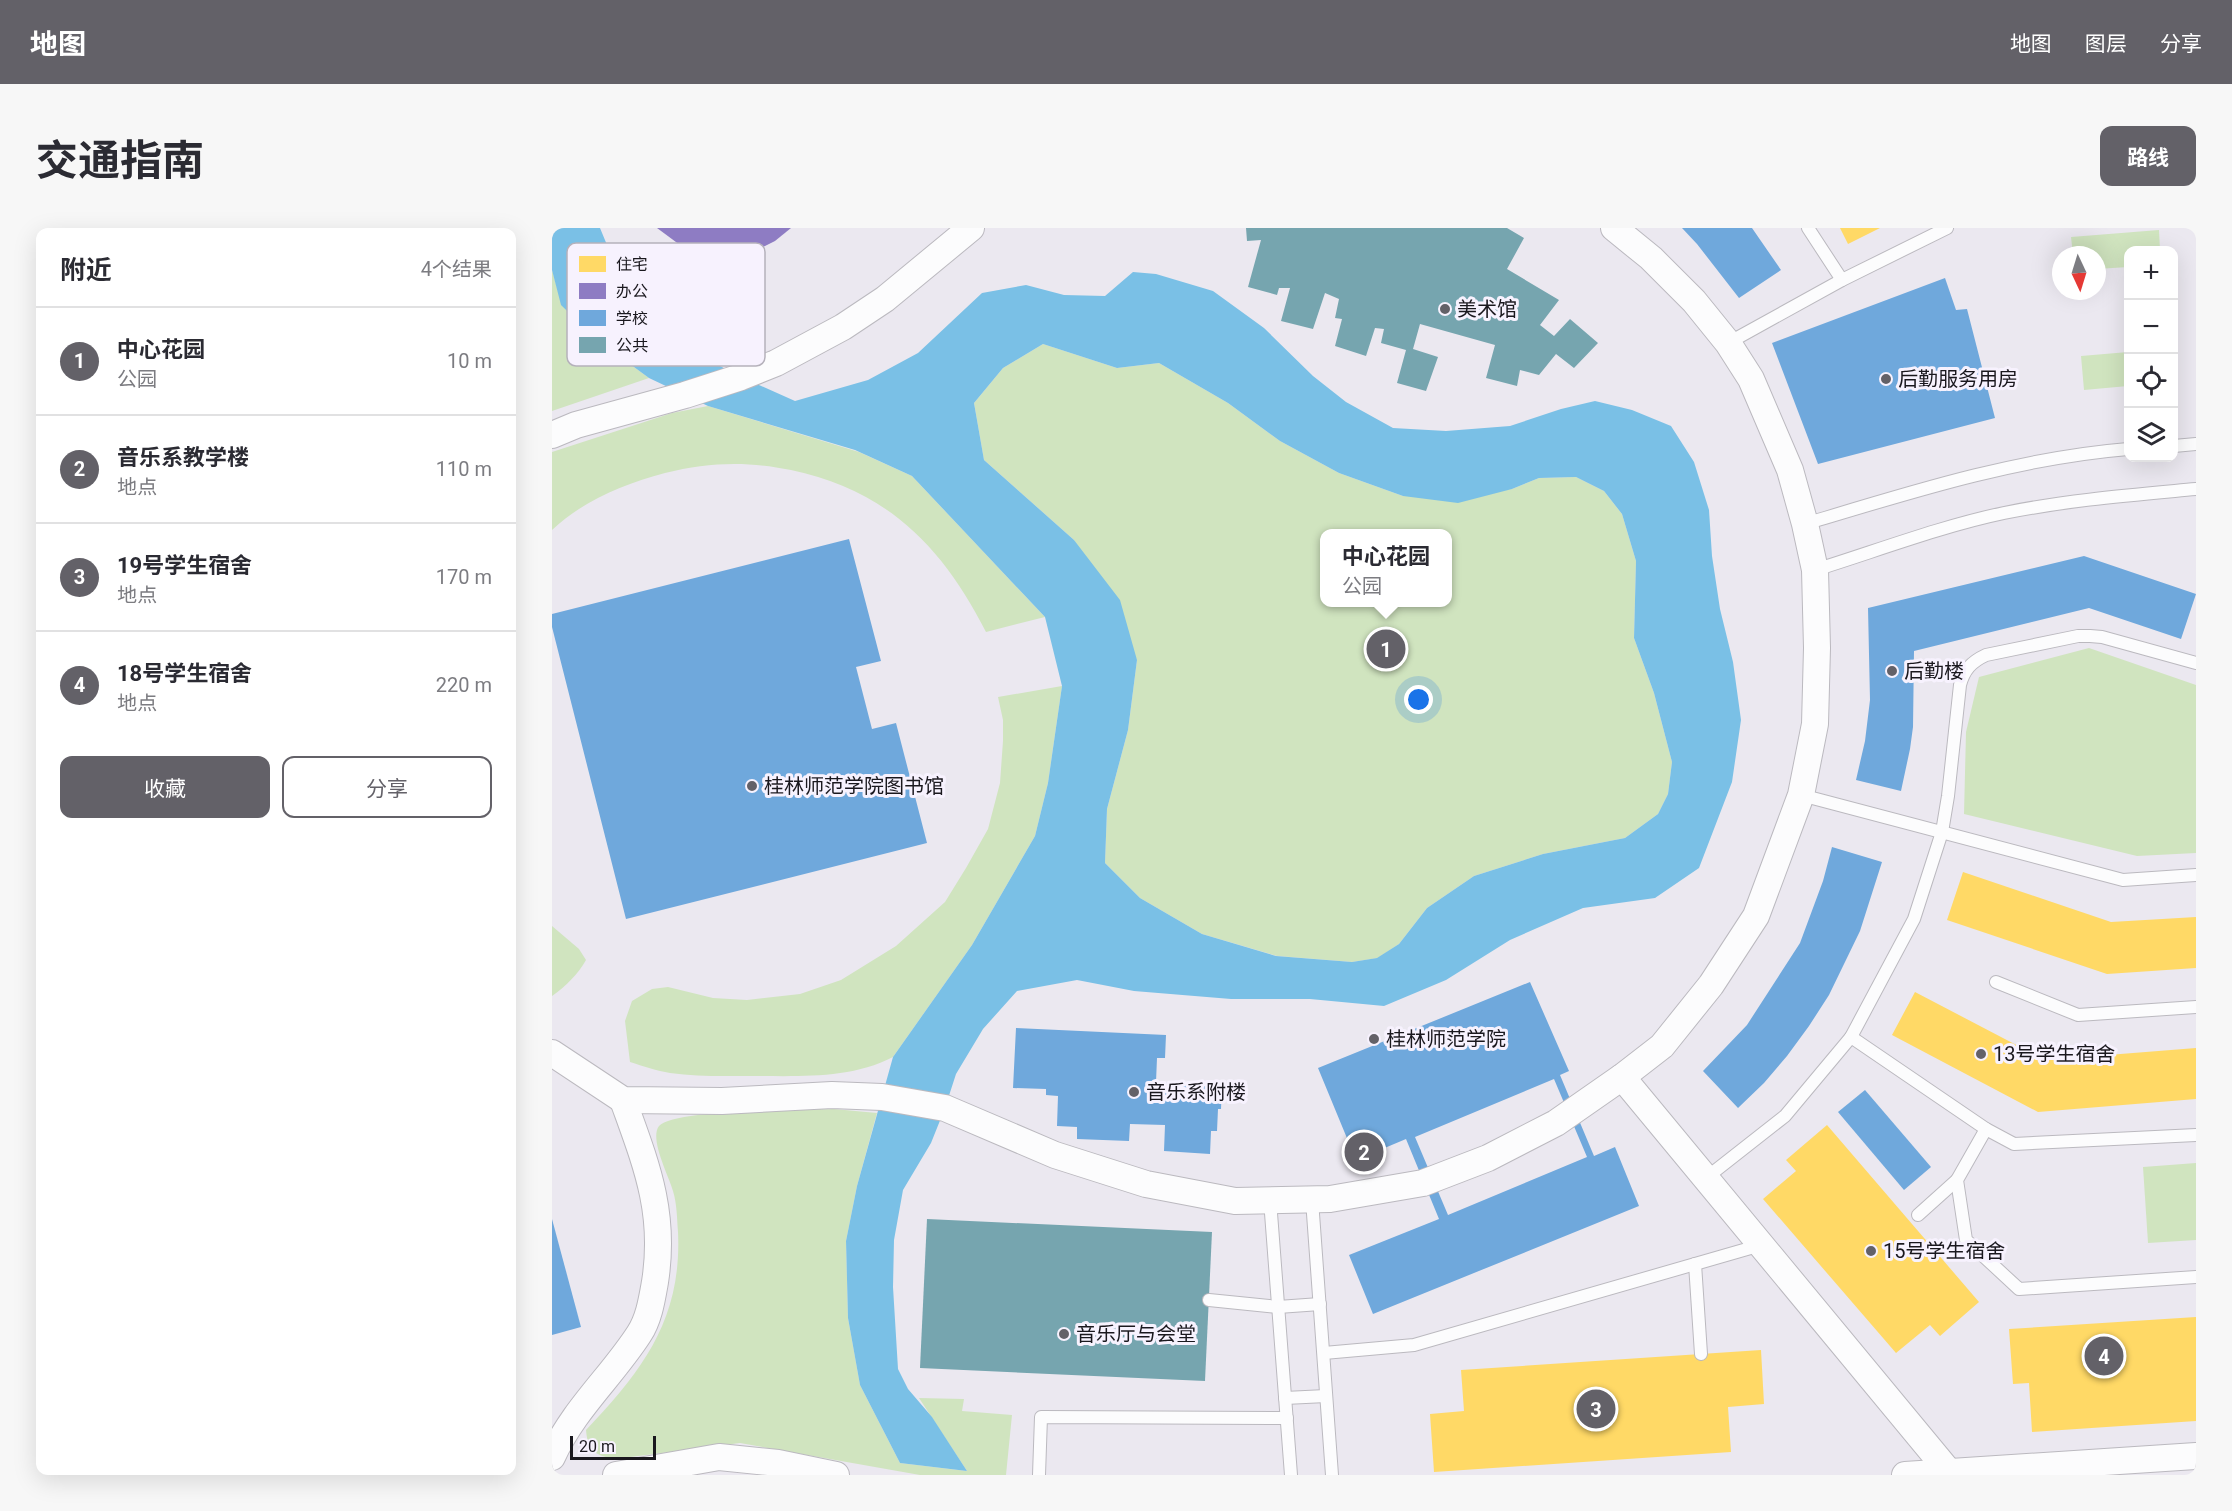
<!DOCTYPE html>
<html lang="zh">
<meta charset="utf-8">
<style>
:root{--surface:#fff;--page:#f7f7f7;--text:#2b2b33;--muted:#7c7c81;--line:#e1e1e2;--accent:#636168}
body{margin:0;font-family:Roboto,"Noto Sans SC",sans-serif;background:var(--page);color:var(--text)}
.controls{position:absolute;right:18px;top:18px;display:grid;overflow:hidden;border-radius:12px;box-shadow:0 6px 24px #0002}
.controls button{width:54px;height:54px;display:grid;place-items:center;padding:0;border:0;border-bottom:2px solid var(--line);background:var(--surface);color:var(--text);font:30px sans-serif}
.compass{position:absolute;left:1500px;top:18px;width:54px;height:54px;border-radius:50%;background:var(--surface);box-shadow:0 6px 24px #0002;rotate:176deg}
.scale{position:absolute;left:18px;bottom:15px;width:86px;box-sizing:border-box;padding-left:6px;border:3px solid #1a181e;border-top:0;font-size:16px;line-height:21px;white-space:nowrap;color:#1a181e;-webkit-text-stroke:4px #f7f2fe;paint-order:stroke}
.you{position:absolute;left:867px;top:472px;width:21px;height:21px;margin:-15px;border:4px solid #fff;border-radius:50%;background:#1a73e8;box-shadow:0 0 0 9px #1a73e833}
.badge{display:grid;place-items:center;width:39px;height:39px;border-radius:50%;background:var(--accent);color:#fff;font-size:20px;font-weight:700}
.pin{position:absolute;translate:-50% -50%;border:3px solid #fff;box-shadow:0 2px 6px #0006}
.popup{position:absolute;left:768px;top:301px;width:132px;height:78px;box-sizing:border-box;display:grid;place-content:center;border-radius:12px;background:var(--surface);filter:drop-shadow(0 2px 4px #0005);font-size:20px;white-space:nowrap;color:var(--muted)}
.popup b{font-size:22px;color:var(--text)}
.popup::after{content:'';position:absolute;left:50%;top:100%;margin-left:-12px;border:12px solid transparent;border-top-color:var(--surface)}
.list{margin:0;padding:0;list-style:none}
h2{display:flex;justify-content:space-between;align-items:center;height:78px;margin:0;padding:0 24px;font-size:26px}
h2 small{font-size:20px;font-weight:400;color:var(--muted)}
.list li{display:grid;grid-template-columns:39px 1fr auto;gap:18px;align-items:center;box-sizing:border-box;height:108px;padding:0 24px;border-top:2px solid var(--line)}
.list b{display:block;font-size:22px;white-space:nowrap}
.list p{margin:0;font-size:20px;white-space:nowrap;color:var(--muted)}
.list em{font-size:20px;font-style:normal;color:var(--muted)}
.actions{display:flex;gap:12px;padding:18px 24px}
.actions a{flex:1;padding:14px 0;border:2px solid var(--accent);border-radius:12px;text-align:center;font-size:21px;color:var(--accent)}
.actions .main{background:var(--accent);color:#fff}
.icon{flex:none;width:33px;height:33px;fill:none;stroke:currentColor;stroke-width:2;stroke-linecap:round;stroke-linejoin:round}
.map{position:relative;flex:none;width:1644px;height:1247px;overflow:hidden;border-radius:12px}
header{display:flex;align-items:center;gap:36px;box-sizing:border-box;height:84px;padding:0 30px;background:var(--accent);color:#fff}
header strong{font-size:28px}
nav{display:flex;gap:33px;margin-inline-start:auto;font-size:21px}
.intro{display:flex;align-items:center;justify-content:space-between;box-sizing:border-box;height:144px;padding:0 36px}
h1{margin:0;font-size:42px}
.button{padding:15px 27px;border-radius:12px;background:var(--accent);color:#fff;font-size:21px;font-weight:700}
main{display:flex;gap:36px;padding:0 36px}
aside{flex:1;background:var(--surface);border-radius:12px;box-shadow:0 6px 24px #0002}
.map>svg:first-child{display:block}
.green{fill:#d0e4bf;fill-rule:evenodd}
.water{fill:#7ac0e6;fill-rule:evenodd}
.homes{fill:#ffd966}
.offices{fill:#8e7cc3}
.schools{fill:#6fa8dc;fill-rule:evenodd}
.public{fill:#76a5af}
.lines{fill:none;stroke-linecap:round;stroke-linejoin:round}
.lane-casing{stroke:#bbb9bf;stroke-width:14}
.street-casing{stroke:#bbb9bf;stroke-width:28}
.lane{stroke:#fcfcfd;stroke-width:12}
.street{stroke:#fcfcfd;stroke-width:26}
.poi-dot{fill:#636168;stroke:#f7f2fe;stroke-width:2}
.labels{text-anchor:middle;stroke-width:6;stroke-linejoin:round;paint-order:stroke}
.poi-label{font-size:20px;fill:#1a181e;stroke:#f7f2fe;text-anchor:start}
.key{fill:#f7f2fe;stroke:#b5b1bb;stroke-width:1.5}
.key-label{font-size:16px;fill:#1a181e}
</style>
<header>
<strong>地图</strong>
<nav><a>地图</a><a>图层</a><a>分享</a></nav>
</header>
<div class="intro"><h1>交通指南</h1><a class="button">路线</a></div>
<main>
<aside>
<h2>附近<small>4个结果</small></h2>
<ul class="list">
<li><span class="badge">1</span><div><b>中心花园</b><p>公园</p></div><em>10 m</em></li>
<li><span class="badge">2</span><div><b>音乐系教学楼</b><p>地点</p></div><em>110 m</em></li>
<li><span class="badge">3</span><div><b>19号学生宿舍</b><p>地点</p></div><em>170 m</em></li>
<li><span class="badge">4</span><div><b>18号学生宿舍</b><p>地点</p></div><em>220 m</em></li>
</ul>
<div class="actions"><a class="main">收藏</a><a>分享</a></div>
</aside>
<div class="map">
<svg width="1644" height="1247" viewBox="0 0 1644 1247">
<rect width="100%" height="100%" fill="#ebe8f0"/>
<!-- green -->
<g class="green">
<path d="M1607,2L1608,22H1576V39L1545,41V27H1521L1519,9Z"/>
<path d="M0,42L10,77L45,112L97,150L0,183Z"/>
<path d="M491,116L565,140L607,135L676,175L728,213L787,245L851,268L960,261L987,250L1024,249L1052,263L1070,286L1084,333L1082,410L1102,465L1120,534L1116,566L1106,586L1073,610L991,626L922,648L875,680L847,716L826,730L800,734L725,728L650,706L588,670L553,635L555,581L576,502L585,432L522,312L432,232L422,175L451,140ZM772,306H896V374H772Z"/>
<path d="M1576,124V158L1532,162L1529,128Z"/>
<path d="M156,178L307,224L360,248L493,389L434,404C391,319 335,262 239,242C195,233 157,234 113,245C72,256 32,272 0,302V224L120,185Z"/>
<path d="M1537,420L1644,457V625L1585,628L1412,586L1414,504L1427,449Z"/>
<path d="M510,458L496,555L483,608L420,717L341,829C299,851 248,848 201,848C174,848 145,849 118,845C105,843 91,838 78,834L73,793L80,773L100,761L116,759L161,770L195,772L248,766L289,752L344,718L393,674L414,640L436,601L448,555L451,513V492L446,469Z"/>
<path d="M0,698L27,721L34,732C26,746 14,758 0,768Z"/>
<path d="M282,881L325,885L305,958L294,1013L296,1090L308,1157L348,1235L415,1243L367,1170L412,1171L410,1183L460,1187L454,1247H368L188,1215L63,1231C43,1227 36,1224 34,1202C91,1142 130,1091 126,1004C125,991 125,976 121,963C117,948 97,911 107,898C122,881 254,882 282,881Z"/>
<path d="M1644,935V1012L1596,1015L1591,939Z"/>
</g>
<!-- water -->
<path class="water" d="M0,0H48L60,29L96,85L147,127L189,149L243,173L316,152L366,125L430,65L474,57L512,67L553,68L581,44L604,46L661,63L712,100L761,148L794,174L841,200L894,203L958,198L1009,181L1043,173L1080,182L1119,198L1142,234L1157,282L1160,328L1168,381L1181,434L1189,492L1180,554L1147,640L1103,670L1031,680L958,712L894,752L832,778L758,771H679L582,763L525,752L465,763L431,801L404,846L393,880L379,915L351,962L342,1012L341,1059L346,1141L356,1161L380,1189L415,1243L348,1235L308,1157L296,1090L294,1013L305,958L341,829L420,717L483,608L496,555L510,458L493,389L360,248L303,222L156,178L97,150L45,112L9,77L0,42ZM491,116L565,140L607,135L676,175L728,213L787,245L851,268L906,275L960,261L987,250L1024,249L1052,263L1070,286L1084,333L1082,410L1102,465L1120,534L1116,566L1106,586L1073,610L991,626L922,648L875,680L847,716L825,730L800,734L724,728L650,706L588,670L553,635L555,581L576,502L585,432L568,372L522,312L432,232L422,175L451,140Z"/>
<!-- homes -->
<g class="homes">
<path d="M1288,0H1328L1296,16Z"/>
<path d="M1411,644L1559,694L1644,689V740L1555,746L1395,692Z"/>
<path d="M1363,764L1493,832L1644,820V871L1486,884L1340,807Z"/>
<path d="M1275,897L1427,1074L1388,1108L1378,1097L1344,1125L1211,971L1244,943L1234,932Z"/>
<path d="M1644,1089V1193L1480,1204L1477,1155L1461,1156L1457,1101Z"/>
<path d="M1209,1122L1212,1176L1176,1179L1179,1224L882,1244L878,1186L912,1183L909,1142Z"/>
</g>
<!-- offices -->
<path class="offices" d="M105,0H239L223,13L205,22L186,27L166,28L146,25L128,17Z"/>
<!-- schools -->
<g class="schools">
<path d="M1130,0H1200L1229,42L1187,70L1145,16Z"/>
<path d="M1393,50L1404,82L1415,81L1443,190L1266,236L1220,115Z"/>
<path d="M297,311L329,433L304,439L320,501L344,495L375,615L74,691L0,399V386Z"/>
<path d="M1532,328L1644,366L1629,411L1537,380L1362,423L1361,499L1358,521L1349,563L1304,552L1313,513L1318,472L1316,380Z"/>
<path d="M1280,619L1330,634L1308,703L1277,767L1257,798L1235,828L1212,855L1186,880L1151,843L1195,797L1248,715L1271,653Z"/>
<path d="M978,754L1017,843L1008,847L1042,928L1063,919L1087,978L821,1086L797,1027L887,991L854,911L804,932L766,840ZM1002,851L1035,929L896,987L863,909Z"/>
<path d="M464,800L614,807L613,830H605L604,854L670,857L669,881H666L665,903H659L658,926L612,923L613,897L578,896L577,913L525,911V899L505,898L506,868L494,867V861L461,860Z"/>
<path d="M1313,862L1379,939L1352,962L1286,884Z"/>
<path d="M0,991L29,1099L0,1107Z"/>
</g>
<!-- public -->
<g class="public">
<path d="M694,0H955L972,10L955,41L1007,72L988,97L1002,108L1018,91L1046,115L1022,140L1004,126L987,147L968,142L965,158L934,150L943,117L868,96L861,121L886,129L874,163L845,155L854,122L829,115L832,101L823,100L814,128L783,118L790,91L783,90L787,71L773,65L761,101L729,93L738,60H727L725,67L696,59L709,12L695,13Z"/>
<path d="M375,991L660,1004L653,1153L368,1140Z"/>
</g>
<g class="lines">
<defs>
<g id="lane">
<path d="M1256,0L1290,52"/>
<path d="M1176,115L1290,52L1395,0"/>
<path d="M1622,218L1644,216"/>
<path d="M1253,296C1359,264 1466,230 1576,221"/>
<path d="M1263,342C1324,323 1390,298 1452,285C1516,272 1580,267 1644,261"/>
<path d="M1249,567L1571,652L1644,647"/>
<path d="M1444,754L1526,787L1644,779"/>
<path d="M1299,809L1434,901L1462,916L1644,907"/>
<path d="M1434,901L1405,952L1414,1012L1467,1061L1644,1049"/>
<path d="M1154,950L1233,888L1299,809L1362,691L1390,604L1396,568L1408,457C1412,442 1419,434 1434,427L1526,408H1538L1550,409L1644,435"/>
<path d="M718,972L739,1247"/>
<path d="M760,972L780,1247"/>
<path d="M1366,987L1405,952"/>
<path d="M1143,1036L1149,1126"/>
<path d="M657,1072L726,1079L768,1076"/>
<path d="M772,1125L862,1117L1209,1017"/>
<path d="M733,1170L774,1168"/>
<path d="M487,1247L489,1189L735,1190"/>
</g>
<g id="street">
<path d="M0,207L24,197L133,167L189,149L224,135L291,99L333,71L419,0"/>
<path d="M0,825L71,872L170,873L280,867L330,869L393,880L503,927L594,956L683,973L778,971L871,955L936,930L1004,895L1070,849L1110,818L1159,757L1204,688L1249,567L1263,496L1265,420L1263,342L1253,296L1238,242L1199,151L1176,115L1142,73L1099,30L1062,0"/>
<path d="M1070,849L1397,1244"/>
<path d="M0,1229C21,1182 60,1148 87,1106C97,1091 100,1071 103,1054C114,984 94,936 71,872"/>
<path d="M64,1247L167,1229L226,1235L284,1247"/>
<path d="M1353,1247L1644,1228"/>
</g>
</defs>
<!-- lane casing -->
<use href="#lane" class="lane-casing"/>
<!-- street casing -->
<use href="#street" class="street-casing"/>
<!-- lane -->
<use href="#lane" class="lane"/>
<!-- street -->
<use href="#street" class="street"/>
</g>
<!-- markers -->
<g class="poi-dot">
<circle cx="893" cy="81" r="6"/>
<circle cx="1334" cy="151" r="6"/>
<circle cx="1340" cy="443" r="6"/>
<circle cx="200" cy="558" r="6"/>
<circle cx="822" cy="811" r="6"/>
<circle cx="1429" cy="826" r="6"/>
<circle cx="582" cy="864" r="6"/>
<circle cx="1319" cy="1023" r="6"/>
<circle cx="512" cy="1106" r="6"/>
</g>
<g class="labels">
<!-- poi labels -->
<g class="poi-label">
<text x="905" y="88">美术馆</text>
<text x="1346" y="158">后勤服务用房</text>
<text x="1352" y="450">后勤楼</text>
<text x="212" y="565">桂林师范学院图书馆</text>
<text x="834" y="818">桂林师范学院</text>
<text x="1441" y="833">13号学生宿舍</text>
<text x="594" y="871">音乐系附楼</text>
<text x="1331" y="1030">15号学生宿舍</text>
<text x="524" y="1113">音乐厅与会堂</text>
</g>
</g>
<!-- legend -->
<rect x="15" y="15" width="198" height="123" rx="9" class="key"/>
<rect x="27" y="28" width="27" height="16" fill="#ffd966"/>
<rect x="27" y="55" width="27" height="16" fill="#8e7cc3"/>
<rect x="27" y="82" width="27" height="16" fill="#6fa8dc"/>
<rect x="27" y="109" width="27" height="16" fill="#76a5af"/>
<g class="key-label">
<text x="64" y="42">住宅</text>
<text x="64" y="69">办公</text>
<text x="64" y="96">学校</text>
<text x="64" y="123">公共</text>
</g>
</svg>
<div class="controls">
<button>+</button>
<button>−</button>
<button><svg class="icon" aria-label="locate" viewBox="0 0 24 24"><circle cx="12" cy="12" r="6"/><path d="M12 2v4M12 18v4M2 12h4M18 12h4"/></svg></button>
<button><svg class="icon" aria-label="layers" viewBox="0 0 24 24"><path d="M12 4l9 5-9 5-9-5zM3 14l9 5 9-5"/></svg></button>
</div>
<svg class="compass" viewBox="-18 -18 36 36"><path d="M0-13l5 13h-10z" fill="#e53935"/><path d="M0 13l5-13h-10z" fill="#7c7c81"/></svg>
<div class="scale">20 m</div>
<div class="you"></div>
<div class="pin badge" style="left:834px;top:421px">1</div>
<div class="popup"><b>中心花园</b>公园</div>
<div class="pin badge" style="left:812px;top:924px">2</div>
<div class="pin badge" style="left:1044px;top:1181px">3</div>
<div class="pin badge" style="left:1552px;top:1128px">4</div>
</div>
</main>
